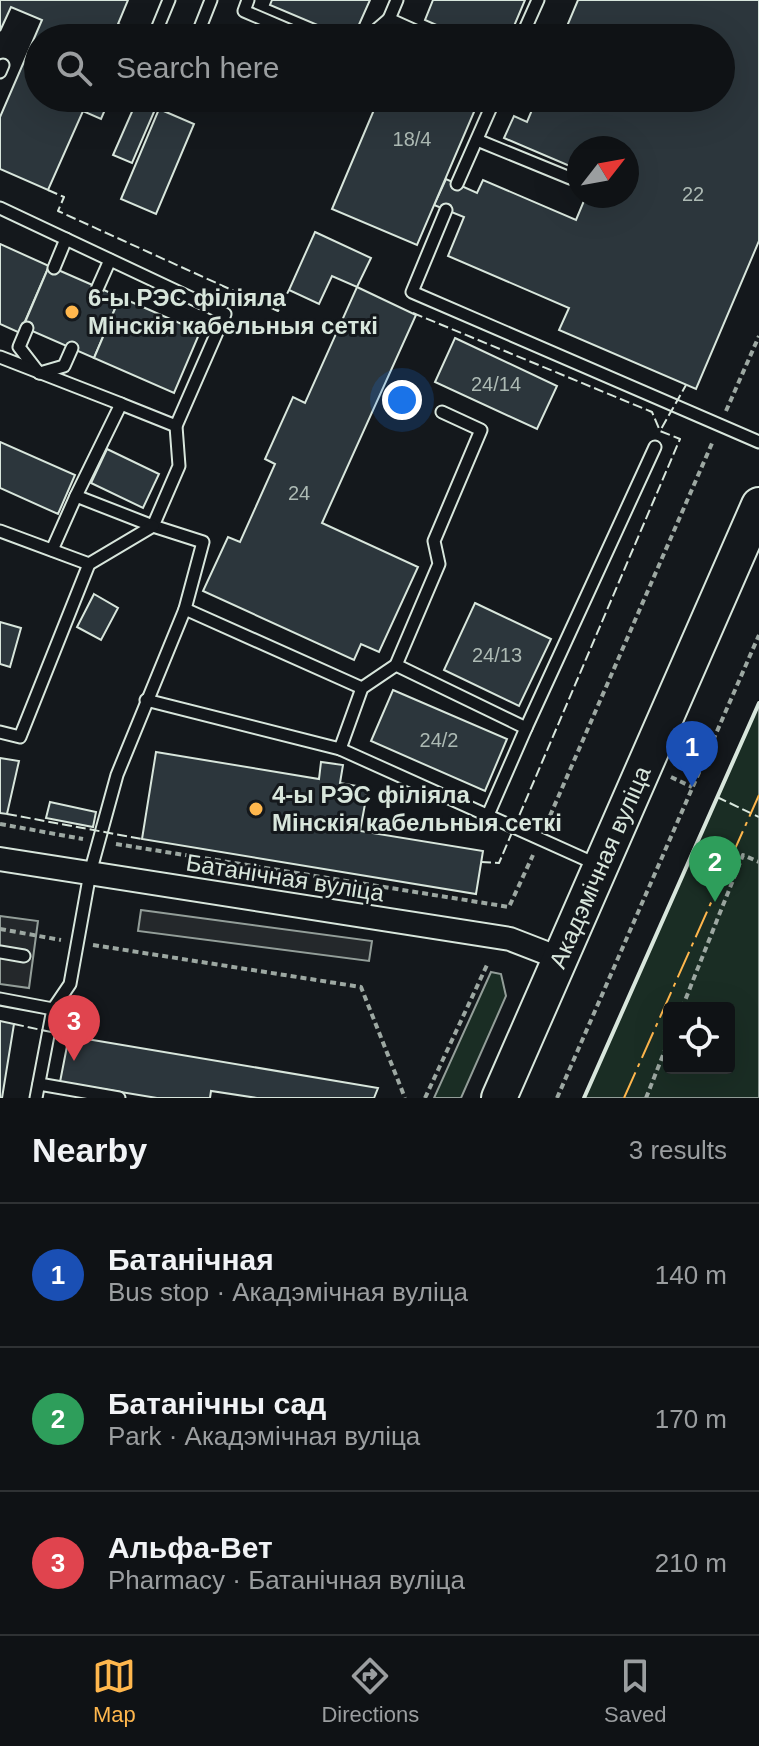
<!DOCTYPE html>
<meta charset="utf-8">
<style>
:root{--surface:#0f1215;--page:#181b1e;--text:#f1f3f6;--muted:#9b9ea0;--line:#2f3234;--accent:#ffb74d}
body{margin:0;font-family:Arial,sans-serif;background:var(--page);color:var(--text)}
.controls{position:absolute;right:24px;bottom:24px;display:grid;overflow:hidden;border-radius:8px;box-shadow:0 8px 32px #0002}
.controls button{width:72px;height:72px;display:grid;place-items:center;padding:0;border:0;border-bottom:2px solid var(--line);background:var(--surface);color:var(--text);font:40px sans-serif}
.compass{position:absolute;left:567px;top:136px;width:72px;height:72px;border-radius:50%;background:var(--surface);box-shadow:0 8px 32px #0002;rotate:59deg}
.you{position:absolute;left:402px;top:400px;width:28px;height:28px;margin:-20px;border:6px solid #fff;border-radius:50%;background:#1a73e8;box-shadow:0 0 0 12px #1a73e833}
.badge{display:grid;place-items:center;width:52px;height:52px;border-radius:50%;background:var(--accent);color:#fff;font-size:26px;font-weight:700}
.pin{position:absolute;translate:-50% -66px;filter:drop-shadow(0 2px 4px #0008)}
.pin::after{content:'';position:absolute;top:42px;width:28px;height:24px;background:inherit;clip-path:polygon(0 0,100% 0,50% 100%)}
.list{margin:0;padding:0;list-style:none}
h2{display:flex;justify-content:space-between;align-items:center;height:104px;margin:0;padding:0 32px;font-size:34px}
h2 small{font-size:26px;font-weight:400;color:var(--muted)}
.list li{display:grid;grid-template-columns:52px 1fr auto;gap:24px;align-items:center;box-sizing:border-box;height:144px;padding:0 32px;border-top:2px solid var(--line)}
.list b{display:block;font-size:30px;white-space:nowrap}
.list p{margin:0;font-size:26px;white-space:nowrap;color:var(--muted)}
.list em{font-size:26px;font-style:normal;color:var(--muted)}
.icon{flex:none;width:44px;height:44px;fill:none;stroke:currentColor;stroke-width:2;stroke-linecap:round;stroke-linejoin:round}
.map{position:relative;flex:none;width:759px;height:1098px;overflow:hidden}
.search{position:absolute;background:var(--surface);box-shadow:0 8px 32px #0002;left:24px;right:24px;top:24px;height:88px;display:flex;align-items:center;gap:20px;box-sizing:border-box;padding:0 28px;border-radius:44px;color:var(--muted);font-size:30px}
.sheet{height:536px;background:var(--surface)}
nav{display:flex;justify-content:space-around;align-items:center;box-sizing:border-box;height:112px;border-top:2px solid var(--line);background:var(--surface);font-size:22px;color:var(--muted)}
nav a{display:grid;justify-items:center;gap:4px}
nav .on{color:var(--accent)}
.map>svg:first-child{display:block}
.green{fill:#1a2d24;stroke:#939e99;stroke-width:2;fill-rule:evenodd}
.parking{fill:#24282b;stroke:#939e99;stroke-width:2}
.building{fill:#2c363c;stroke:#d8e6dc;stroke-width:2}
.lines{fill:none;stroke-linecap:round;stroke-linejoin:round}
.lane-casing{stroke:#d8e6dc;stroke-width:15}
.street-casing{stroke:#d8e6dc;stroke-width:26}
.primary-casing{stroke:#d8e6dc;stroke-width:38}
.path{stroke:#9da8a2;stroke-width:4;stroke-dasharray:6 4;stroke-linecap:butt}
.lane{stroke:#14181c;stroke-width:11}
.street{stroke:#14181c;stroke-width:22}
.primary{stroke:#14181c;stroke-width:34}
.fence{stroke:#d8e6dc;stroke-width:2;stroke-dasharray:10 4;stroke-linecap:butt}
.wall{stroke:#d8e6dc;stroke-width:4}
.power{stroke:#ffb74d;stroke-width:2;stroke-dasharray:28 6 4 6;stroke-linecap:butt}
.poi-dot{fill:#ffb74d;stroke:#14181c;stroke-width:3}
.labels{text-anchor:middle;stroke-width:6;stroke-linejoin:round;paint-order:stroke}
.number-label{font-size:20px;fill:#adbab4}
.poi-label{font-size:24px;font-weight:bold;fill:#d8e6dc;stroke:#14181c;text-anchor:start}
.street-label{font-size:24px;fill:#d8e6dc;stroke:#14181c}
</style>
<div class="map">
<svg width="759" height="1098" viewBox="0 0 759 1098">
<rect width="100%" height="100%" fill="#14181c"/>
<!-- green -->
<g class="green">
<path d="M759,703V1098H584ZM669,1008H729V1068H669Z"/>
<path d="M491,972L501,974L506,996L461,1098H434Z"/>
</g>
<!-- parking -->
<g class="parking">
<path d="M141,910L372,941L369,961L138,931Z"/>
<path d="M0,916L38,921L29,988L0,984Z"/>
</g>
<!-- building -->
<g class="building">
<path d="M0,0H128L118,24L150,38H38V98H110L101,119L83,111L48,190L0,169V117L42,20L11,7L0,31Z"/>
<path d="M272,0H370L353,38L342,35L341,38H315L320,26L270,5Z"/>
<path d="M433,0H525L509,38H466L425,20Z"/>
<path d="M578,0H759V241L696,389L559,330L569,308L448,256L464,217L434,205L446,179L477,193L483,180L576,220L586,196H627V148H579V170L504,138L514,116L527,122L537,98H721V38H562Z"/>
<path d="M138,98H160L132,163L113,155Z"/>
<path d="M379,98H480L417,245L332,209Z"/>
<path d="M159,109L194,124L156,214L121,199Z"/>
<path d="M315,232L371,258L357,287L332,276L319,304L289,290Z"/>
<path d="M0,244L49,266L20,333L0,324Z"/>
<path d="M49,266L120,297L94,358L23,327Z"/>
<path d="M357,287L416,315L322,523L418,567L379,652L361,644L354,660L203,591L228,537L240,542L275,464L265,459L293,397L305,403Z"/>
<path d="M120,297L200,332L174,393L94,358Z"/>
<path d="M455,338L557,386L537,429L435,382Z"/>
<path d="M0,442L75,475L58,514L0,488Z"/>
<path d="M107,449L159,474L143,508L91,483Z"/>
<path d="M94,594L118,608L101,640L77,627Z"/>
<path d="M475,603L551,639L519,706L444,670Z"/>
<path d="M0,622L21,628L10,667L0,664Z"/>
<path d="M393,690L507,739L485,791L371,741Z"/>
<path d="M156,752L319,779L321,762L343,765L340,783L368,788L360,831L483,851L476,894L142,839Z"/>
<path d="M0,758L19,761L7,814L0,813Z"/>
<path d="M50,802L96,812L93,827L46,818Z"/>
<path d="M0,1021L14,1024L2,1098H0Z"/>
<path d="M69,1036L378,1088L374,1098H257L211,1091L210,1098H157L60,1082Z"/>
</g>
<g class="lines">
<defs>
<g id="lane">
<path d="M248,0L244,11L307,38"/>
<path d="M397,0L389,19L431,38"/>
<path d="M155,34L169,0"/>
<path d="M196,38L211,0"/>
<path d="M367,38L389,19"/>
<path d="M521,38L538,0"/>
<path d="M0,72L3,65"/>
<path d="M171,101L172,98"/>
<path d="M477,140L570,178"/>
<path d="M457,184L495,98"/>
<path d="M0,208L225,314L176,426L179,466L153,526L203,542L185,609"/>
<path d="M446,210L412,292L759,442"/>
<path d="M54,268L66,239"/>
<path d="M98,287L110,260"/>
<path d="M27,328L19,347L39,373"/>
<path d="M0,357L121,404"/>
<path d="M40,373L64,366L72,348"/>
<path d="M153,526L76,496L121,404L176,426"/>
<path d="M0,531L89,564"/>
<path d="M52,550L76,496"/>
<path d="M396,665L526,728L488,815"/>
<path d="M146,700L340,749L362,688L396,665L439,564L434,541L481,430L442,412"/>
<path d="M526,728L655,447"/>
<path d="M0,732L20,737L89,564L153,526"/>
<path d="M340,749L598,865"/>
<path d="M0,952L24,956"/>
<path d="M0,999L53,1009L70,984L90,873L117,775L185,609L362,688"/>
<path d="M39,1084L119,1098"/>
<path d="M36,1098L53,1009"/>
</g>
<path id="street" d="M0,859L510,939L559,958"/>
<g id="primary">
<path id="s1" d="M499,1098L759,505"/>
</g>
</defs>
<!-- lane casing -->
<use href="#lane" class="lane-casing"/>
<!-- street casing -->
<use href="#street" class="street-casing"/>
<!-- primary casing -->
<use href="#primary" class="primary-casing"/>
<!-- path -->
<g class="path">
<path d="M726,411L759,336"/>
<path d="M671,777L692,787"/>
<path d="M0,824L83,839"/>
<path d="M546,825L713,441"/>
<path d="M116,844L509,907L533,855"/>
<path d="M0,929L61,940"/>
<path d="M93,945L361,987L405,1098"/>
<path d="M682,1008L743,855L759,862"/>
<path d="M425,1098L487,965"/>
<path d="M557,1098L759,635"/>
<path d="M646,1098L669,1040"/>
</g>
<!-- lane -->
<use href="#lane" class="lane"/>
<!-- street -->
<use href="#street" class="street"/>
<!-- primary -->
<use href="#primary" class="primary"/>
<!-- fence -->
<g class="fence">
<path d="M48,190L64,197L58,211L278,311L289,290"/>
<path d="M413,313L652,412L660,431"/>
<path d="M717,797L759,817"/>
<path d="M7,814L142,839"/>
<path d="M481,862L499,863L680,439L660,431L686,385"/>
<path d="M14,1024L69,1036"/>
</g>
<!-- wall -->
<path class="wall" d="M584,1098L759,703"/>
<!-- power -->
<path class="power" d="M624,1098L759,795"/>
</g>
<!-- markers -->
<g class="poi-dot">
<circle cx="72" cy="312" r="8"/>
<circle cx="256" cy="809" r="8"/>
</g>
<g class="labels">
<!-- number labels -->
<g class="number-label">
<text x="412" y="146">18/4</text>
<text x="693" y="201">22</text>
<text x="496" y="391">24/14</text>
<text x="299" y="500">24</text>
<text x="497" y="662">24/13</text>
<text x="439" y="747">24/2</text>
</g>
<!-- poi labels -->
<g class="poi-label">
<text x="88" y="306">6-ы РЭС філіяла<tspan x="88" dy="28">Мінскія кабельныя сеткі</tspan></text>
<text x="272" y="803">4-ы РЭС філіяла<tspan x="272" dy="28">Мінскія кабельныя сеткі</tspan></text>
</g>
<!-- street labels -->
<g class="street-label">
<text dy="8" stroke="none"><textPath href="#s1" startOffset="252">Акадэмічная вуліца</textPath></text>
<text transform="translate(285 878) rotate(9)" y="8">Батанічная вуліца</text>
</g>
</g>
</svg>
<div class="controls">
<button><svg class="icon" aria-label="locate" viewBox="0 0 24 24"><circle cx="12" cy="12" r="6"/><path d="M12 2v4M12 18v4M2 12h4M18 12h4"/></svg></button>
</div>
<svg class="compass" viewBox="-18 -18 36 36"><path d="M0-13l5 13h-10z" fill="#e53935"/><path d="M0 13l5-13h-10z" fill="#9b9ea0"/></svg>
<div class="you"></div>
<div class="pin badge" style="left:692px;top:787px;background:#1a4fb4">1</div>
<div class="pin badge" style="left:715px;top:902px;background:#2e9e5b">2</div>
<div class="pin badge" style="left:74px;top:1061px;background:#e0444e">3</div>
<div class="search"><svg class="icon" aria-label="search" viewBox="0 0 24 24"><circle cx="10" cy="10" r="6"/><path d="M15 15l6 6"/></svg>Search here</div>
</div>
<section class="sheet">
<h2>Nearby<small>3 results</small></h2>
<ul class="list">
<li><span class="badge" style="background:#1a4fb4">1</span><div><b>Батанічная</b><p>Bus stop · Акадэмічная вуліца</p></div><em>140 m</em></li>
<li><span class="badge" style="background:#2e9e5b">2</span><div><b>Батанічны сад</b><p>Park · Акадэмічная вуліца</p></div><em>170 m</em></li>
<li><span class="badge" style="background:#e0444e">3</span><div><b>Альфа-Вет</b><p>Pharmacy · Батанічная вуліца</p></div><em>210 m</em></li>
</ul>
</section>
<nav>
<a class="on"><svg class="icon" aria-label="map" viewBox="0 0 24 24"><path d="M3 6l6-2 6 2 6-2v14l-6 2-6-2-6 2zM9 4v14M15 6v14"/></svg>Map</a>
<a><svg class="icon" aria-label="directions" viewBox="0 0 24 24"><path d="M12 3l9 9-9 9-9-9zM9 14v-3h6M13 9l2 2-2 2"/></svg>Directions</a>
<a><svg class="icon" aria-label="saved" viewBox="0 0 24 24"><path d="M7 4h10v16l-5-4-5 4z"/></svg>Saved</a>
</nav>
